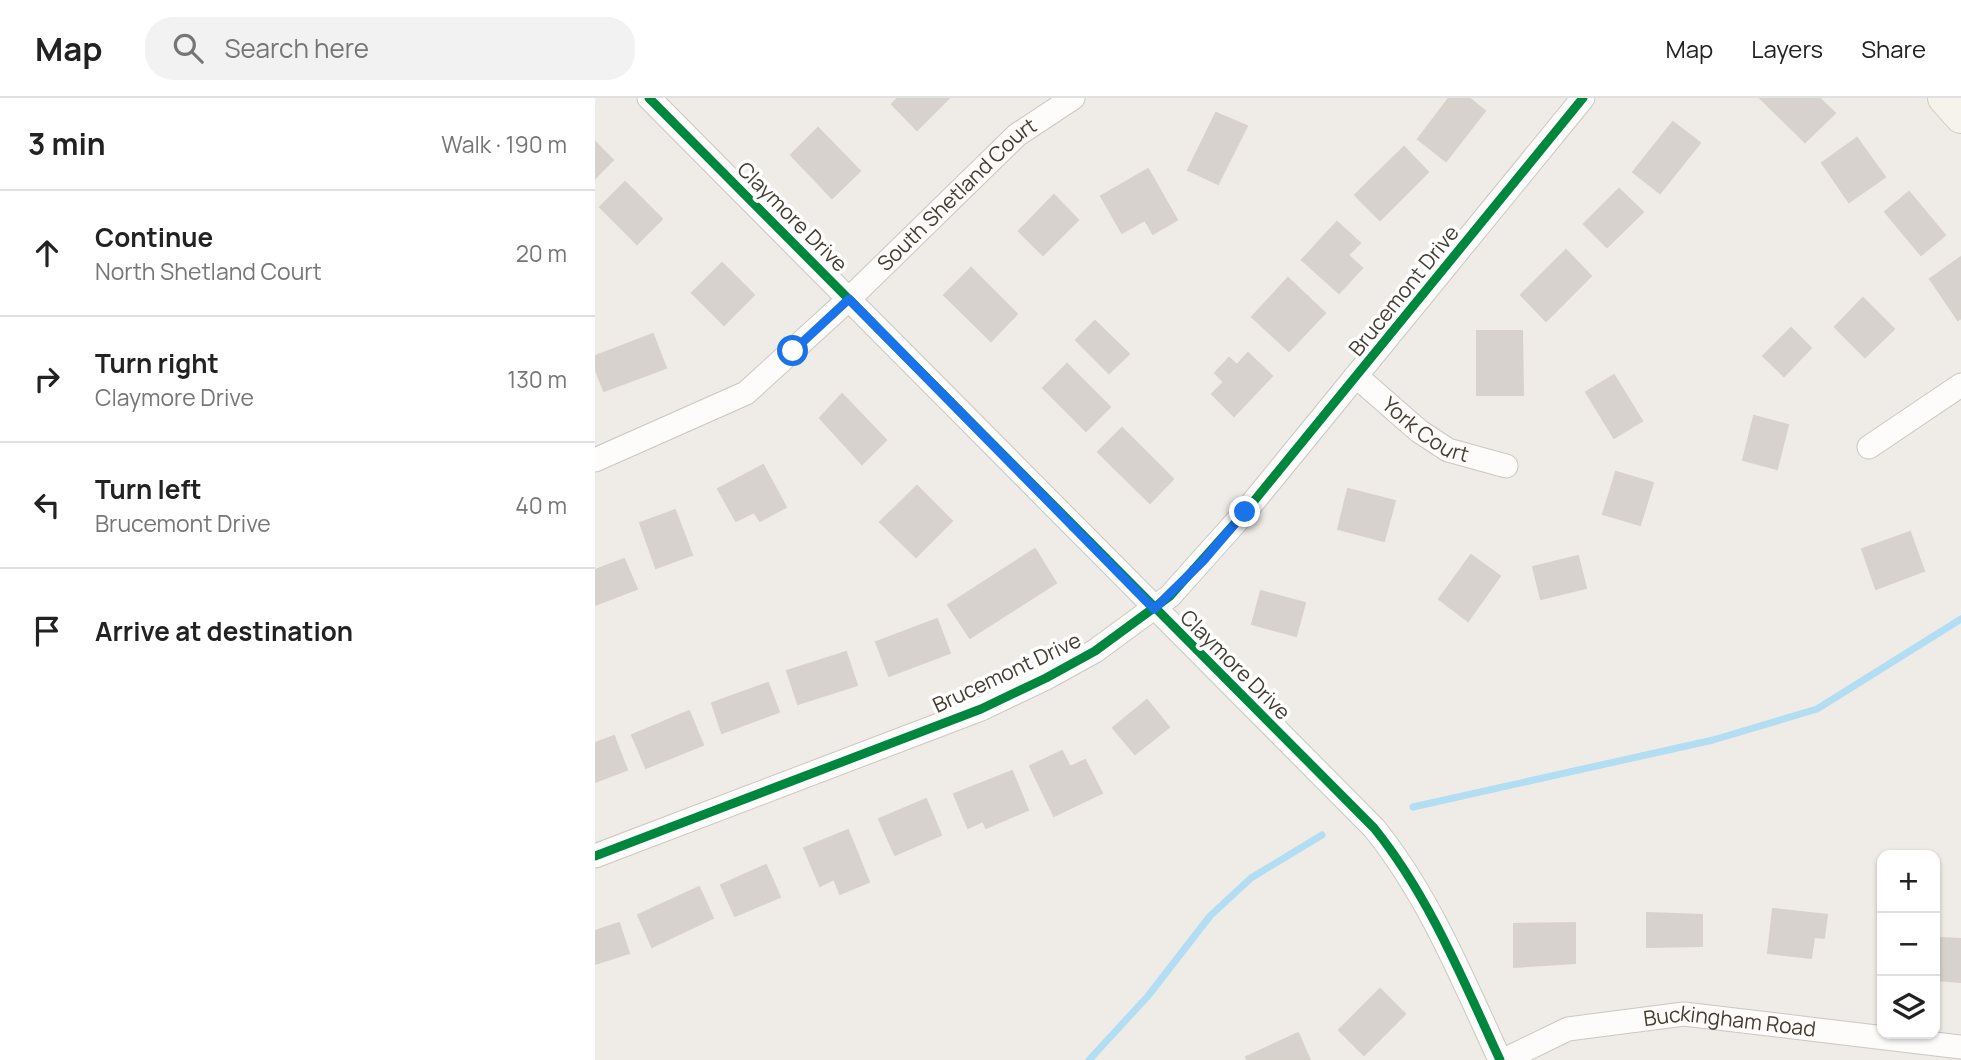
<!DOCTYPE html>
<meta charset="utf-8">
<style>
:root{--surface:#fff;--page:#f2f2f2;--text:#222;--muted:#767676;--line:#e0e0e0}
body{margin:0;font-family:Manrope,sans-serif;background:var(--page);color:var(--text)}
.controls{position:absolute;right:21px;bottom:21px;display:grid;overflow:hidden;border-radius:14px;box-shadow:0 2px 5px #0004}
.controls button{width:63px;height:63px;display:grid;place-items:center;padding:0;border:0;border-bottom:2px solid var(--line);background:var(--surface);color:var(--text);font:35px sans-serif}
.stop{position:absolute;width:21px;height:21px;margin:-16px;border:5px solid #1a73e8;border-radius:50%;background:#fff}
.stop.end{background:#1a73e8;border-color:#fff;box-shadow:0 2px 7px #0008}
.list{margin:0;padding:0;list-style:none}
h2{display:flex;justify-content:space-between;align-items:center;height:91px;margin:0;padding:0 28px;font-size:30px}
h2 small{font-size:23px;font-weight:400;color:var(--muted)}
.list li{display:grid;grid-template-columns:46px 1fr auto;gap:21px;align-items:center;box-sizing:border-box;height:126px;padding:0 28px;border-top:2px solid var(--line)}
.list b{display:block;font-size:26px;white-space:nowrap}
.list p{margin:0;font-size:23px;white-space:nowrap;color:var(--muted)}
.list em{font-size:23px;font-style:normal;color:var(--muted)}
.icon{flex:none;width:38px;height:38px;fill:none;stroke:currentColor;stroke-width:2;stroke-linecap:round;stroke-linejoin:round}
.map{position:relative;flex:none;width:1366px;height:962px;overflow:hidden}
header{display:flex;align-items:center;gap:42px;box-sizing:border-box;height:98px;padding:0 35px;background:var(--surface);border-bottom:2px solid var(--line)}
header strong{font-size:33px}
nav{display:flex;gap:38px;margin-inline-start:auto;font-size:24px}
.search{width:490px;height:63px;background:var(--page);display:flex;align-items:center;gap:18px;box-sizing:border-box;padding:0 24px;border-radius:28px;color:var(--muted);font-size:26px}
main{display:flex}
aside{flex:1;background:var(--surface)}
.map>svg:first-child{display:block}
.lines{fill:none;stroke-linecap:round;stroke-linejoin:round}
.stream{stroke:#b1def3;stroke-width:7}
.building{fill:#d7d2cd;stroke:#d7d2cc;stroke-width:2}
.minor-casing{stroke:#cbc7c2;stroke-width:25}
.secondary-casing{stroke:#d0cabd;stroke-width:34}
.minor{stroke:#fdfcfb;stroke-width:23}
.secondary{stroke:#f6f3ed;stroke-width:32}
.cycleway-casing{stroke:#fff;stroke-width:13}
.cycleway{stroke:#00873e;stroke-width:9}
.route{stroke:#1a73e8;stroke-width:9}
.labels{text-anchor:middle;stroke-width:7;stroke-linejoin:round;paint-order:stroke}
.street-label{font-size:21px;fill:#453c32;stroke:#fff}
</style>
<header>
<strong>Map</strong>
<div class="search"><svg class="icon" aria-label="search" viewBox="0 0 24 24"><circle cx="10" cy="10" r="6"/><path d="M15 15l6 6"/></svg>Search here</div>
<nav><a>Map</a><a>Layers</a><a>Share</a></nav>
</header>
<main>
<aside>
<h2>3 min<small>Walk · 190 m</small></h2>
<ul class="list">
<li><svg class="icon" aria-label="ahead" viewBox="0 0 24 24"><path d="M12 20V5M6 11l6-6 6 6"/></svg><div><b>Continue</b><p>North Shetland Court</p></div><em>20 m</em></li>
<li><svg class="icon" aria-label="right" viewBox="0 0 24 24"><path d="M7 20v-9h11M14 6l5 5-5 5"/></svg><div><b>Turn right</b><p>Claymore Drive</p></div><em>130 m</em></li>
<li><svg class="icon" aria-label="left" viewBox="0 0 24 24"><path d="M17 20v-9H6M10 6l-5 5 5 5"/></svg><div><b>Turn left</b><p>Brucemont Drive</p></div><em>40 m</em></li>
<li><svg class="icon" aria-label="arrive" viewBox="0 0 24 24"><path d="M6 21V4h12l-3 4 3 4H6"/></svg><div><b>Arrive at destination</b></div></li>
</ul>
</aside>
<div class="map">
<svg width="1366" height="962" viewBox="0 0 1366 962">
<rect width="100%" height="100%" fill="#efebe6"/>
<g class="lines">
<!-- stream -->
<g class="stream">
<path d="M818,709L1118,642L1222,611L1366,521"/>
<path d="M494,962L553,898L615,818L656,780L727,737"/>
</g>
</g>
<!-- building -->
<g class="building">
<path d="M303,0H354L322,32L297,6Z"/>
<path d="M854,0H874L890,13L851,63L823,41Z"/>
<path d="M1224,0L1240,15L1210,44L1166,1Z"/>
<path d="M621,15L652,28L623,86L593,72Z"/>
<path d="M1078,24L1105,45L1065,95L1038,74Z"/>
<path d="M223,30L265,73L237,100L196,57Z"/>
<path d="M1262,40L1290,79L1254,104L1227,65Z"/>
<path d="M0,44L18,62L0,80Z"/>
<path d="M809,49L833,74L785,122L760,97Z"/>
<path d="M553,71L582,122L558,136L550,122L527,135L506,98Z"/>
<path d="M30,84L67,121L42,146L5,109Z"/>
<path d="M1024,91L1048,114L1012,149L989,126Z"/>
<path d="M1314,94L1350,137L1326,157L1290,114Z"/>
<path d="M459,97L483,122L448,157L424,133Z"/>
<path d="M742,124L765,145L753,157L767,170L744,195L707,162Z"/>
<path d="M971,152L996,178L951,223L926,197Z"/>
<path d="M1366,159V220L1363,222L1335,181Z"/>
<path d="M127,165L159,197L129,227L97,195Z"/>
<path d="M376,170L422,216L396,243L349,197Z"/>
<path d="M693,180L730,215L694,253L657,219Z"/>
<path d="M1268,200L1299,231L1270,259L1240,229Z"/>
<path d="M500,223L534,256L514,275L481,242Z"/>
<path d="M1196,230L1216,250L1189,278L1168,258Z"/>
<path d="M882,233H927L928,297H882Z"/>
<path d="M58,236L71,270L9,293L0,270V258Z"/>
<path d="M653,255L677,278L639,318L617,296L629,284L620,275L634,260L642,267Z"/>
<path d="M472,266L515,309L491,333L448,290Z"/>
<path d="M1019,277L1047,323L1019,340L991,294Z"/>
<path d="M247,296L291,342L267,366L225,320Z"/>
<path d="M1159,318L1193,327L1182,371L1148,362Z"/>
<path d="M527,330L578,381L555,405L503,354Z"/>
<path d="M168,367L191,409L165,423L159,414L141,423L123,391Z"/>
<path d="M1021,374L1058,385L1045,427L1008,416Z"/>
<path d="M322,388L357,423L321,459L285,424Z"/>
<path d="M753,391L800,403L789,443L743,431Z"/>
<path d="M80,412L97,457L61,470L45,425Z"/>
<path d="M1315,434L1329,473L1281,491L1267,451Z"/>
<path d="M440,451L461,485L375,540L353,507Z"/>
<path d="M876,457L905,478L873,523L844,501Z"/>
<path d="M983,458L991,490L946,501L938,469Z"/>
<path d="M29,461L42,491L0,507V472Z"/>
<path d="M666,493L710,505L701,538L657,526Z"/>
<path d="M342,521L355,555L294,578L281,544Z"/>
<path d="M251,554L262,587L203,606L192,573Z"/>
<path d="M173,585L184,614L127,635L117,605Z"/>
<path d="M552,602L574,629L540,656L518,630Z"/>
<path d="M94,613L108,647L51,670L37,637Z"/>
<path d="M19,638L32,672L0,684V645Z"/>
<path d="M467,653L475,669L490,662L507,695L459,718L435,668Z"/>
<path d="M417,673L433,712L391,730L388,723L373,730L359,696Z"/>
<path d="M331,701L346,737L300,757L284,721Z"/>
<path d="M253,732L274,784L245,796L239,781L225,788L209,750Z"/>
<path d="M171,767L185,799L140,818L126,787Z"/>
<path d="M104,789L118,820L57,849L43,817Z"/>
<path d="M1178,811L1232,817L1229,840L1219,839L1216,860L1173,855Z"/>
<path d="M1052,815L1107,817V848L1052,849Z"/>
<path d="M24,825L34,855L0,866V833Z"/>
<path d="M980,825V865L919,869V826Z"/>
<path d="M1345,840L1366,841V884L1341,882Z"/>
<path d="M785,891L810,916L769,957L744,932Z"/>
<path d="M703,935L715,962H652L651,959Z"/>
</g>
<g class="lines">
<defs>
<g id="minor">
<path d="M54,0L779,730C834,798 868,882 905,962"/>
<path id="s1" d="M761,278L824,333L853,352L911,368"/>
<path d="M1274,349L1366,287"/>
<path id="s2" d="M0,362L151,295L254,201L422,37L478,0"/>
<path d="M0,758L386,611L451,580L500,553L575,498L650,414L988,0"/>
<path id="s3" d="M909,962L973,931L1089,916L1366,949"/>
</g>
<path id="secondary" d="M1349,0L1366,19"/>
</defs>
<!-- minor casing -->
<use href="#minor" class="minor-casing"/>
<!-- secondary casing -->
<use href="#secondary" class="secondary-casing"/>
<!-- minor -->
<use href="#minor" class="minor"/>
<!-- secondary -->
<use href="#secondary" class="secondary"/>
<defs>
<g id="cycleway">
<path d="M54,0L779,730C834,798 868,882 905,962"/>
<path d="M0,758L386,611L451,580L500,553L575,498L650,414L988,0"/>
</g>
</defs>
<!-- cycleway casing -->
<use href="#cycleway" class="cycleway-casing"/>
<!-- cycleway -->
<use href="#cycleway" class="cycleway"/>
</g>
<g class="lines">
<!-- route -->
<path class="route" d="M198,253L254,201L559,511L608,463L650,414"/>
</g>
<g class="labels">
<!-- street labels -->
<g class="street-label">
<text dy="7" stroke="none"><textPath href="#s2" startOffset="455">South Shetland Court</textPath></text>
<text transform="translate(197 119) rotate(45)" y="7">Claymore Drive</text>
<text transform="translate(809 193) rotate(-51)" y="7">Brucemont Drive</text>
<text dy="7" stroke="none"><textPath href="#s1" startOffset="89">York Court</textPath></text>
<text transform="translate(640 567) rotate(45)" y="7">Claymore Drive</text>
<text transform="translate(412 575) rotate(-25)" y="7">Brucemont Drive</text>
<text dy="7" stroke="none"><textPath href="#s3" startOffset="234">Buckingham Road</textPath></text>
</g>
</g>
</svg>
<div class="controls">
<button>+</button>
<button>−</button>
<button><svg class="icon" aria-label="layers" viewBox="0 0 24 24"><path d="M12 4l9 5-9 5-9-5zM3 14l9 5 9-5"/></svg></button>
</div>
<div class="stop" style="left:198px;top:253px"></div>
<div class="stop end" style="left:650px;top:414px"></div>
</div>
</main>
